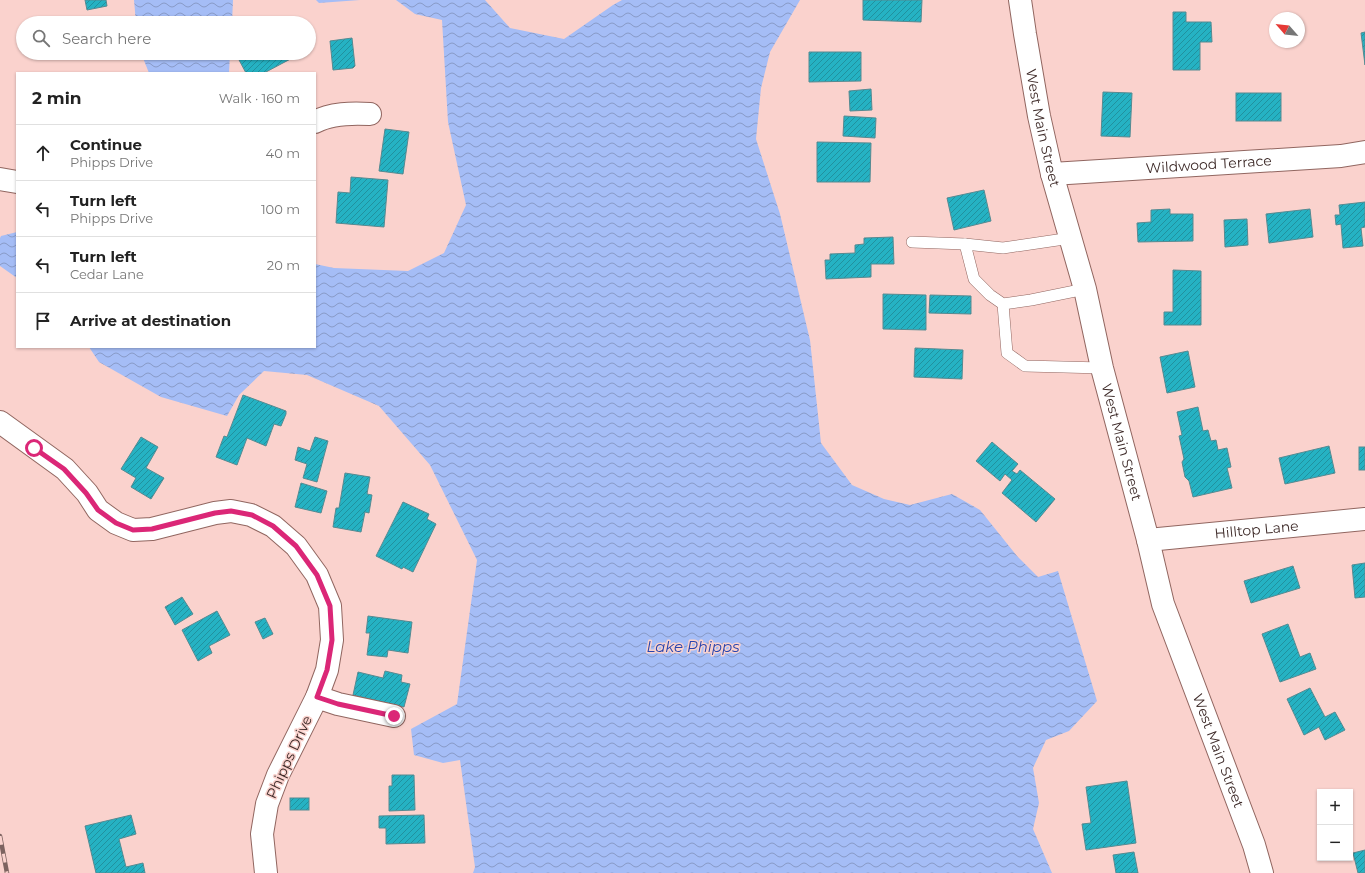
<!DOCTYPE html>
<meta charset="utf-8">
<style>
:root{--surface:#fff;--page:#f2f2f2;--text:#222;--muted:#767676;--line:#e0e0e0}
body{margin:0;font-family:Montserrat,sans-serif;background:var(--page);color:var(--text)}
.controls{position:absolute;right:12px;bottom:12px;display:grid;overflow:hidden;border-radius:0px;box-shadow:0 1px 3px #0004}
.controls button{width:36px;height:36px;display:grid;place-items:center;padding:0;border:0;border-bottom:1px solid var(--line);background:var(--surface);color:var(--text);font:20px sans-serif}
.compass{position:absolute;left:1269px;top:12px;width:36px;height:36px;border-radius:50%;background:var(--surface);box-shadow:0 1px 3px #0004;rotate:298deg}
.stop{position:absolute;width:12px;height:12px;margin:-9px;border:3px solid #db2777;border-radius:50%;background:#fff}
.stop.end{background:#db2777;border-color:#fff;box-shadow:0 1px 4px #0008}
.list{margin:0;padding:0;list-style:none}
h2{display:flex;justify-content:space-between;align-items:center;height:52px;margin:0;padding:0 16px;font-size:17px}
h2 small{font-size:13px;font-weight:400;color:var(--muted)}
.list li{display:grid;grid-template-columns:26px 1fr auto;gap:12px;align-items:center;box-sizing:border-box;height:56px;padding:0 16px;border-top:1px solid var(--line)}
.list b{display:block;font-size:15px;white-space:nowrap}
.list p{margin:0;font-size:13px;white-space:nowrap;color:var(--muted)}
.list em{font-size:13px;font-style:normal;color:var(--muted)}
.icon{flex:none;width:22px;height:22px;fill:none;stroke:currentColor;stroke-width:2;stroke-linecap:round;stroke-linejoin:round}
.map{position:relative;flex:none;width:1365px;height:873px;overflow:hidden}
.search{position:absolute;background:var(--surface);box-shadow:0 1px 3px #0004;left:16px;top:16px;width:300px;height:44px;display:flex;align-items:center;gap:10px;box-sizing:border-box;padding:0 14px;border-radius:22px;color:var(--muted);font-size:15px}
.panel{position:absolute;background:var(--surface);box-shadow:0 1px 3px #0004;left:16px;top:72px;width:300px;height:276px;border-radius:0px}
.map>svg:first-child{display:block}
.water{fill:url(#water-waves)}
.building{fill:url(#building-hatch);stroke:#558a91}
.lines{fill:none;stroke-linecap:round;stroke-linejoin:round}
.lane-casing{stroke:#916660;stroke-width:12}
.street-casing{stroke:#916660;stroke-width:24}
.secondary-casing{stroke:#916660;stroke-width:24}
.lane{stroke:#fff;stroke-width:11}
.street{stroke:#fff;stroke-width:22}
.secondary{stroke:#fff;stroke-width:22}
.rail-casing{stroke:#7d6360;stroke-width:4.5}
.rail{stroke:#fad2cd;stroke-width:3;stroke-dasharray:9;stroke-linecap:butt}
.route{stroke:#db2777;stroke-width:5}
.labels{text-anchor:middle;stroke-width:3;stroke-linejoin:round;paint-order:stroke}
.street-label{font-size:14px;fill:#3e2b29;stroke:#fad2cd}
.water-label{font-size:15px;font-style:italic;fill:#2744ae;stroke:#fad2cd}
</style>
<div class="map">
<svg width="1365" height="873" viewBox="0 0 1365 873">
<defs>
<pattern id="water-waves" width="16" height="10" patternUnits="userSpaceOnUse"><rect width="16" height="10" fill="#a5bdf6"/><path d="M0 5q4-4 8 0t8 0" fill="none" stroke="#889ac7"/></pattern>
<pattern id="building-hatch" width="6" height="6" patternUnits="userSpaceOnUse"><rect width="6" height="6" fill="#25b2c3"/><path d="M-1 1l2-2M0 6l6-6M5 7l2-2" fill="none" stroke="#21919e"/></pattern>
</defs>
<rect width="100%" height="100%" fill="#fad2cd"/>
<!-- water -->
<g class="water">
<path d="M134,0H233L232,23H136Z"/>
<path d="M316,0H360L319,3Z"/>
<path d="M396,0H485L510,28L564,39L613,5L622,0H800L770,52L761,88L756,139L780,214L810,340L821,443L852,485L884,499L910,505L952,494L980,510L1017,556L1038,577L1058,571L1097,701L1069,731L1046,740L1033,768L1039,803L1033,829L1052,873H473L475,867L460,760L443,763L414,755L411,729L457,704L477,560L430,465L379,406L307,375L264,371L239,395L227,416L161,397L99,362L89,347H315V264L334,268L408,271L444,253L466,205L448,122L442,20L415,14Z"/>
<path d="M141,53H230L229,73H149Z"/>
<path d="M17,232V278L0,266V238L1,236Z"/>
</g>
<!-- building -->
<g class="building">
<path d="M85,0H106L107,6L87,10Z"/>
<path d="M863,0H922L921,22L863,20Z"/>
<path d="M1173,12H1186V22H1211L1212,42H1200V70H1173Z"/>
<path d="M1365,32V65L1361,33Z"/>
<path d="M352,38L355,66L353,68L333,70L330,41Z"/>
<path d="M809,52H861V81L809,82Z"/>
<path d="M246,53H297L298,55L264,73H246L238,58L246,54Z"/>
<path d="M871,89L872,110L850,111L849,91Z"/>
<path d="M1103,92L1132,93L1130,137L1101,136Z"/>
<rect x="1236" y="93" width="45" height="28"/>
<path d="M844,116L876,118L875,138L843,136Z"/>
<path d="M385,129L409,132L403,174L379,171Z"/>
<path d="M817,142L871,143L870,182H817Z"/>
<path d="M351,177L388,180L384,227L336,223L338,192L350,193Z"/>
<path d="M984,190L991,221L954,230L947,198Z"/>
<path d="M1365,202V227L1361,228L1363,246L1343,248L1341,224L1336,225L1335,215H1340L1339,205Z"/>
<path d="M1170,209V214H1193V241L1138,242L1137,223L1151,222V210Z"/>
<path d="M1310,209L1313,237L1269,243L1266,214Z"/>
<path d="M1247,219L1248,245L1225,247L1224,220Z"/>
<path d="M893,237L894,264H871V277L826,279L825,260H830V254L855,253V245L864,244V238Z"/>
<path d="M1173,270L1201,271V325H1164V312H1173Z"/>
<path d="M883,294L926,295V330L883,329Z"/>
<path d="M930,295L971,296V314L929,313Z"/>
<path d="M915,348L963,350L962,379L914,377Z"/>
<path d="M1188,351L1195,387L1167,393L1160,357Z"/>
<path d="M243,395L286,411V414L281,426L274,424L266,446L247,438L237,465L216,457L224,436L227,437Z"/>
<path d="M1198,407L1203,431L1208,430L1211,441L1216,440L1218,450L1227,448L1231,467L1227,468L1232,488L1193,497L1189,481L1185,477L1182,462L1184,459L1179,436L1182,435L1177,412Z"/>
<path d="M141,437L158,447L146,468L164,478L151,499L131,487L136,478L121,469Z"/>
<path d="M315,437L328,441L317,482L303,478L307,464L295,460L298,447L310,451Z"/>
<path d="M992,442L1018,464L1012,471L1017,474L1020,470L1055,499L1036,522L1002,493L1012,480L1005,474L1000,481L976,461Z"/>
<path d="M1329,446L1335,473L1285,484L1279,458Z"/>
<rect x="1359" y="447" width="6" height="23"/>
<path d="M345,473L370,477L367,494L372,495L369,513L365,512L361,532L333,527L336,508H339Z"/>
<path d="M301,483L327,491L321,513L295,507Z"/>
<path d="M403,502L429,514L427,519L436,524L413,572L403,567L402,569L376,556Z"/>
<path d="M1365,563V597L1355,598L1352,565Z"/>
<path d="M1293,566L1300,588L1251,603L1244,581Z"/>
<path d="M182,597L193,614L175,625L165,607Z"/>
<path d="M217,611L230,635L209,646L212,653L198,661L182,630Z"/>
<path d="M368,616L412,622L408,653L388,650L387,657L367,655L370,633H366Z"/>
<path d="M265,618L273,634L263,639L255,622Z"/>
<path d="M1288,624L1300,657L1310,653L1316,669L1280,682L1262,634Z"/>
<path d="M385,671L402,675L401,682L410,684L404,707L353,695L358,672L383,678Z"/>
<path d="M1310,688L1325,717L1335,712L1345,730L1325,740L1319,727L1304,735L1287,699Z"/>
<path d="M392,775H414L415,810L389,811V786H392Z"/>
<path d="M1127,781L1136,843L1086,850L1082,824L1091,823L1086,787Z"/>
<rect x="290" y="798" width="19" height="12"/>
<path d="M131,815L136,834L119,839L126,867L143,863L145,873H96L85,826Z"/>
<path d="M424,815L425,843L386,844V828H379V816Z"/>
<path d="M1365,850V873H1358L1353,853Z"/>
<path d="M1134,852L1138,873H1116L1113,855Z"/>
</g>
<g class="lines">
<defs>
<g id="lane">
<path d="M912,242L965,244L1003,248L1071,238"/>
<path d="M965,244L974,279L990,295L1003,304L1031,300L1085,289"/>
<path d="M1003,304L1007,353L1025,366L1102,368"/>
</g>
<g id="street">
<path d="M315,122C331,113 352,113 370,114"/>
<path id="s1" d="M1052,174L1341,156L1365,152"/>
<path d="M0,179L17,182"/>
<path d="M0,422L65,469L87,493L98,510L116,523L133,530L152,529L215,513L231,511L251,515L273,526L296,546L317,575L330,606L332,640L327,670L317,697L278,775L267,804L262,834L266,873"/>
<path id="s2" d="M1148,540L1365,519"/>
<path d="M317,697L338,704L394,716"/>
</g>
<g id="secondary">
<path id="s3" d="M1020,0L1025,34L1039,116L1052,174L1085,289L1102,368L1148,540L1163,604L1254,845L1262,873"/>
</g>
</defs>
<!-- lane casing -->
<use href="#lane" class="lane-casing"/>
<!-- street casing -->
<use href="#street" class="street-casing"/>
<!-- secondary casing -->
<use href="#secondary" class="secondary-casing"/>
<!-- lane -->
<use href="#lane" class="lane"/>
<!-- street -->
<use href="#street" class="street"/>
<!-- secondary -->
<use href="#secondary" class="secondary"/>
<defs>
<path id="rail" d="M0,836L7,873"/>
</defs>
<!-- rail casing -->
<use href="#rail" class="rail-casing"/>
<!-- rail -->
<use href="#rail" class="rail"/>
</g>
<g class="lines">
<!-- route -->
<path class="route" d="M34,448L64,469L86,493L98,510L116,523L133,530L152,529L215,513L231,511L252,515L273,526L296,546L317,575L330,606L332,640L327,670L317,697L338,704L394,716"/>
</g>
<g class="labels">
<!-- street labels -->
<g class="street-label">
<text dy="5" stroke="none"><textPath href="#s3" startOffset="130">West Main Street</textPath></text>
<text dy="5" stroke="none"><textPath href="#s1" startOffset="157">Wildwood Terrace</textPath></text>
<text dy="5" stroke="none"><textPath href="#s3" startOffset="454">West Main Street</textPath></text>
<text dy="5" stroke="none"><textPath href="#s2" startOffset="109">Hilltop Lane</textPath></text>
<text dy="5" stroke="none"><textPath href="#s3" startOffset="778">West Main Street</textPath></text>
<text transform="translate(289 757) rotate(-65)" y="5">Phipps Drive</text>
</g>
<!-- water labels -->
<g class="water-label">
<text x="693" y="652">Lake Phipps</text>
</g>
</g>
</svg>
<div class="controls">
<button>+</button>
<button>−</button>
</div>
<svg class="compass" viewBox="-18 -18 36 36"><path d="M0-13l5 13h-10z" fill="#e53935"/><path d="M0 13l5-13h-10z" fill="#767676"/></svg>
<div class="stop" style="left:34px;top:448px"></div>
<div class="stop end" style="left:394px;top:716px"></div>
<div class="search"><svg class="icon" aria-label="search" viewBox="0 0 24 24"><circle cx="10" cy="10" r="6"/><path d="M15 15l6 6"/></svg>Search here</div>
<section class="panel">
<h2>2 min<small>Walk · 160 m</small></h2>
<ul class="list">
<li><svg class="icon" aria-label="ahead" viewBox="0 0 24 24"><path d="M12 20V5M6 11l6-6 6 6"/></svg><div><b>Continue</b><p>Phipps Drive</p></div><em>40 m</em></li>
<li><svg class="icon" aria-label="left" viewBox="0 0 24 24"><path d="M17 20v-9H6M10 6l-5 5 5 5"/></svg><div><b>Turn left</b><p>Phipps Drive</p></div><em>100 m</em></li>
<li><svg class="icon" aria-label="left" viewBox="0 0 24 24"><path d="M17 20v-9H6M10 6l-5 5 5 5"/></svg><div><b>Turn left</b><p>Cedar Lane</p></div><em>20 m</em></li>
<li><svg class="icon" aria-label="arrive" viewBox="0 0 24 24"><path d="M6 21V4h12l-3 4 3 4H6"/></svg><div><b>Arrive at destination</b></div></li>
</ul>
</section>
</div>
